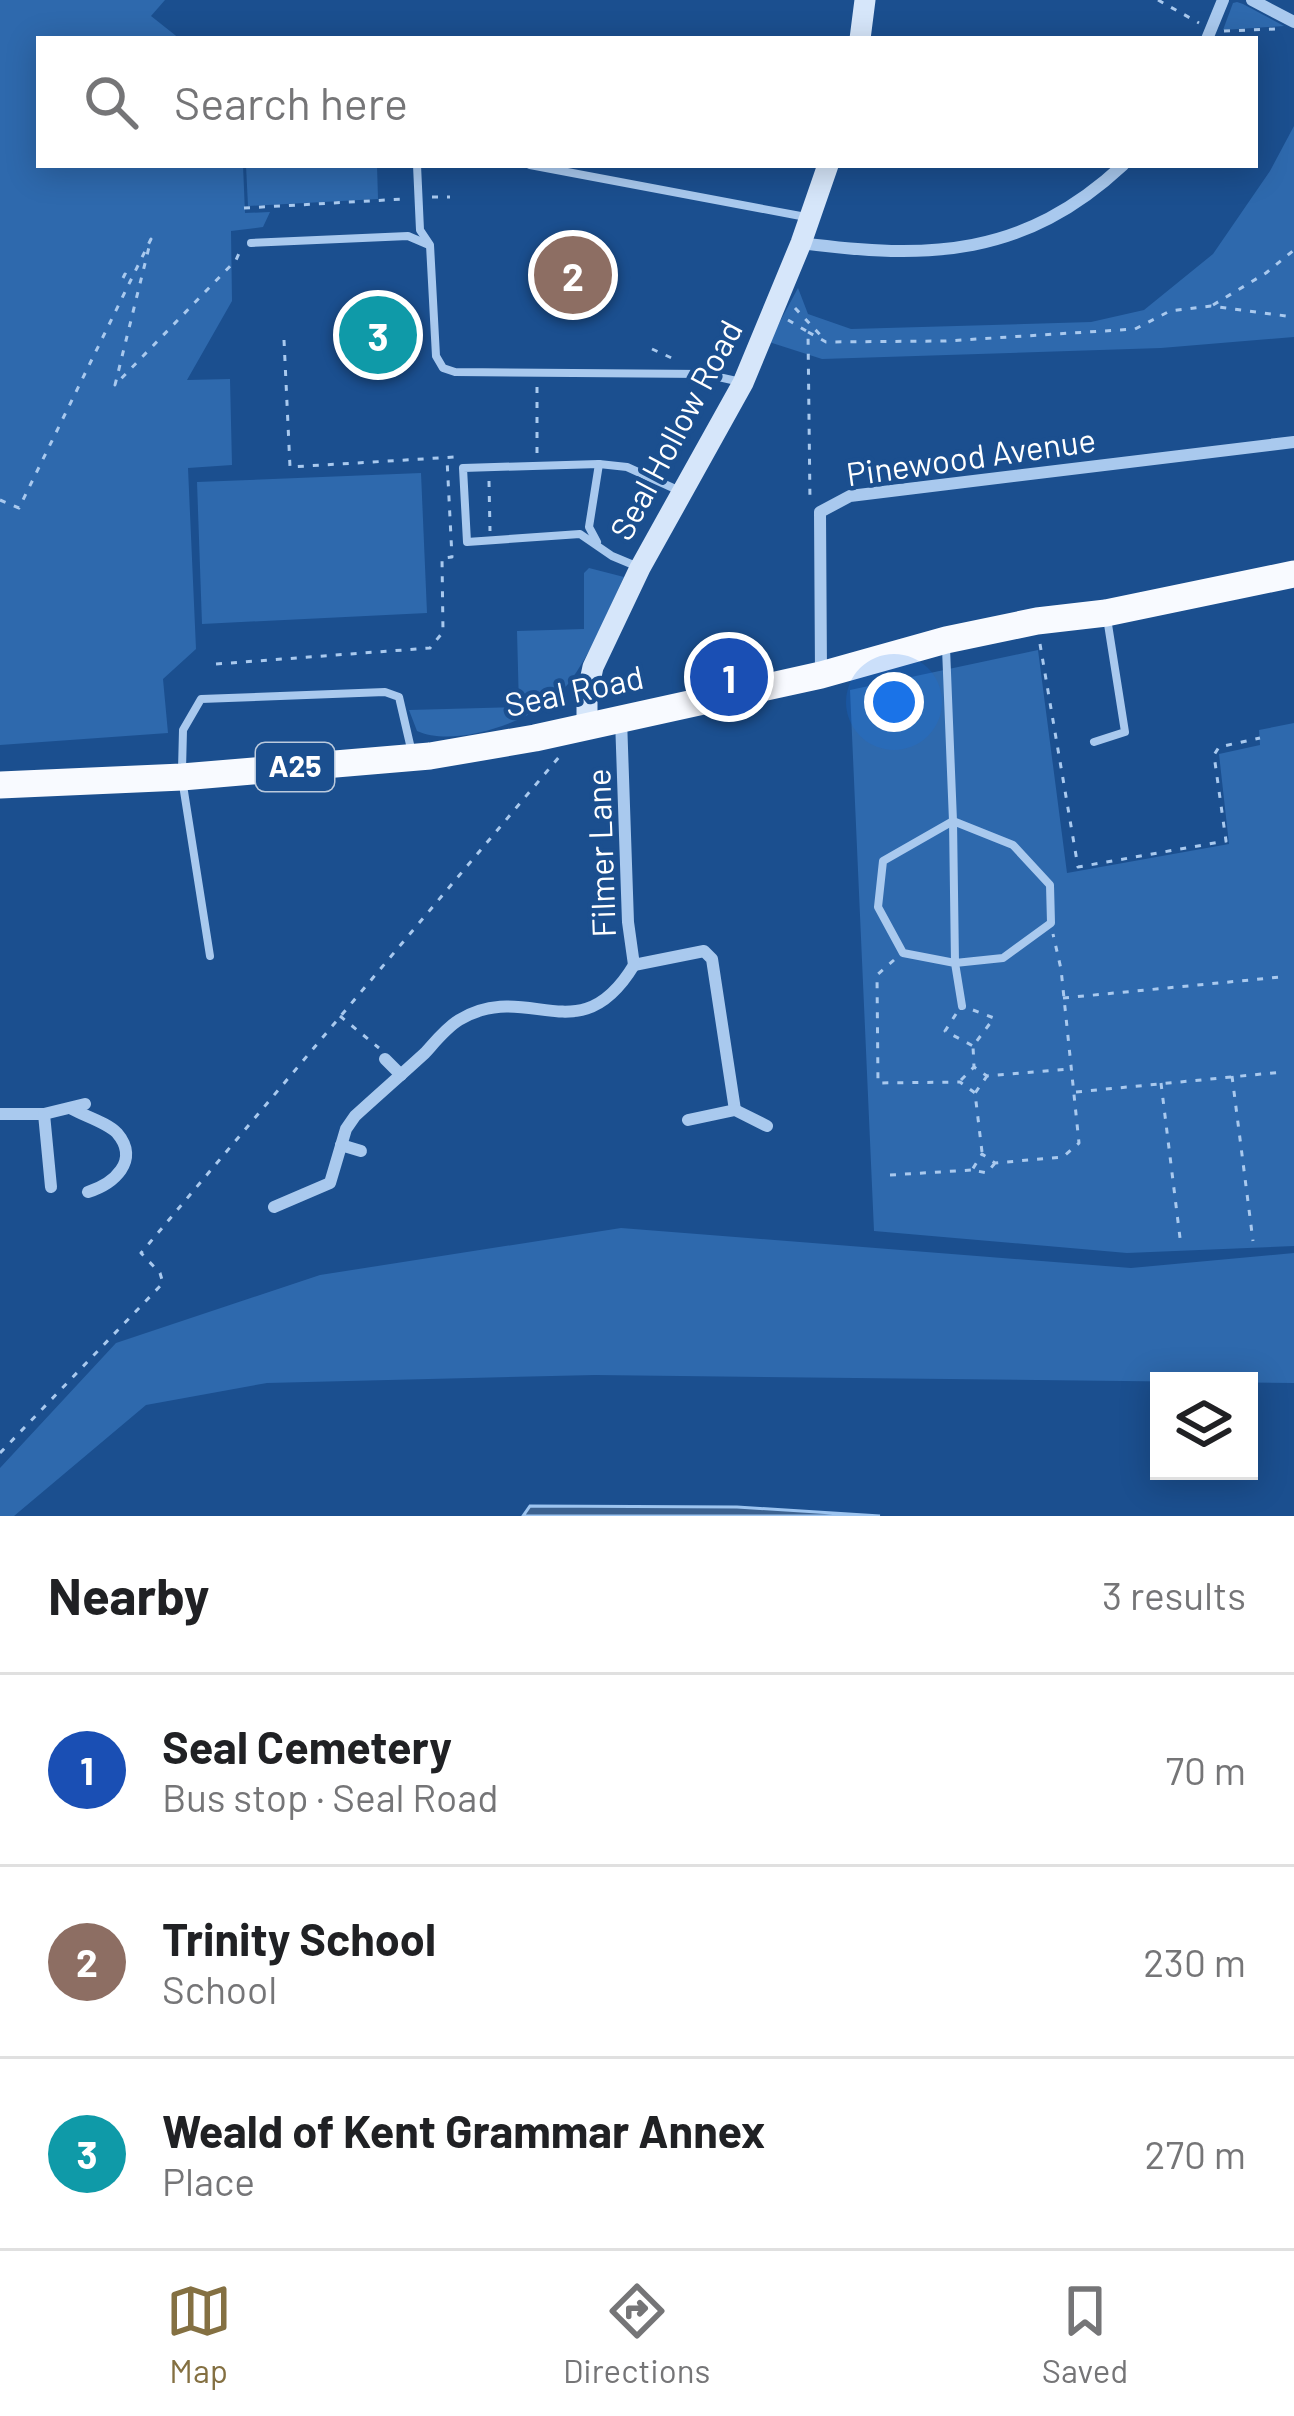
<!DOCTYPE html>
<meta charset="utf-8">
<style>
:root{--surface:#fff;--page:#f2f2f2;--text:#202124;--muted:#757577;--line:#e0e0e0;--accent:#847042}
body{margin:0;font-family:Barlow,sans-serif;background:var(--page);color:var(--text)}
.controls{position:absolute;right:36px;bottom:36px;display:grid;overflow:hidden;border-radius:0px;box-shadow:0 6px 30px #0003}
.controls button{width:108px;height:108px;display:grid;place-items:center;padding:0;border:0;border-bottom:3px solid var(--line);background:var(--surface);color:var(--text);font:60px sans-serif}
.you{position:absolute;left:894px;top:702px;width:42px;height:42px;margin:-30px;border:9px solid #fff;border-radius:50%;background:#1a73e8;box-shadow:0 0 0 18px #1a73e833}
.badge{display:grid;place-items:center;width:78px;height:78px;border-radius:50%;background:var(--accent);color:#fff;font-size:39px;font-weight:700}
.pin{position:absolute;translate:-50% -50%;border:6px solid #fff;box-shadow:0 3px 12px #0006}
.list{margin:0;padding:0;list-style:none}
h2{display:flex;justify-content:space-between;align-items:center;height:156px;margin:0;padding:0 48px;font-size:51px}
h2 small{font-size:39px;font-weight:400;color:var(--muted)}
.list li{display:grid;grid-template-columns:78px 1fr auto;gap:36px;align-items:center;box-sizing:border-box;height:192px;padding:0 48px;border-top:3px solid var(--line)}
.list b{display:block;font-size:45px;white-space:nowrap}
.list p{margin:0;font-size:39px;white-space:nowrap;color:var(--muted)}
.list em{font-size:39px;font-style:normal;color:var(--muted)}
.icon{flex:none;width:66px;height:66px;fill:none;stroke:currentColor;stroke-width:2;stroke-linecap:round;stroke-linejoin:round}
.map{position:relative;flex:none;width:1294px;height:1516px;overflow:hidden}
.search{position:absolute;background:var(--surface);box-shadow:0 6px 30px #0003;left:36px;right:36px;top:36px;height:132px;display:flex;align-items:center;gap:30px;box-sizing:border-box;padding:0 42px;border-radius:0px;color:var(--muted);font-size:45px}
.sheet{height:732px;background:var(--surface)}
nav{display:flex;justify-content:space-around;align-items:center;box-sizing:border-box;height:168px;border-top:3px solid var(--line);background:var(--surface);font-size:33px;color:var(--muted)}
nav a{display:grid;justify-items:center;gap:6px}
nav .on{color:var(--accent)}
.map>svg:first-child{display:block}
.green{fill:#2e69ad}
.water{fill:#3c6290;stroke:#9cc4f0;stroke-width:3}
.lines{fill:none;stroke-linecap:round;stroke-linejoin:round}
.path{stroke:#a9c9ee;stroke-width:3;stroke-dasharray:6 9;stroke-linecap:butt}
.service{stroke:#a9c9ee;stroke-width:8}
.minor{stroke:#a9c9ee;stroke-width:12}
.secondary{stroke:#d6e6fa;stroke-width:21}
.trunk{stroke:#f8faff;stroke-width:27}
.labels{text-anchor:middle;stroke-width:9;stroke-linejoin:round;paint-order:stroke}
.shield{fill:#1b4f8f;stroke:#bbcadd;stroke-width:3}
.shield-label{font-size:30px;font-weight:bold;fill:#fff}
.street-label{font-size:33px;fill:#fff;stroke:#1b4f8f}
</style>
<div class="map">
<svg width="1294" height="1516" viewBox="0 0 1294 1516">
<rect width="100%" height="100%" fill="#1b4f8f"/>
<!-- green -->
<g class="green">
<path d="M0,0H165L151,16L180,39H39V165H243L245,213L270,212L263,227L231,231L232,301L187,380L230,379L232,465L188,468L196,649L163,679L168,733L0,745Z"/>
<path d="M1237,2L1243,4L1284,26L1223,30L1233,3Z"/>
<path d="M1294,126V337L1161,348L822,359L769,342L798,288L808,314L851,329L1091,322L1144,310L1213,254L1270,171Z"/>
<path d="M246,165H377L378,199L248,206Z"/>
<path d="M421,473L427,613L202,624L197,482Z"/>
<path d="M589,568L624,577C607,612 592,653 568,684C540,720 457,749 417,731L409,710L519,707L517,631L584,629V573Z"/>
<path d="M1038,650L1067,873L1229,844L1219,754L1260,745L1259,730L1294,723V1246L1127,1253L874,1231L850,690Z"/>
<path d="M621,1228L1131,1268L1294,1253V1383L595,1375L267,1383L146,1405L14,1516H0V1468L116,1343L320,1275Z"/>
</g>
<!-- water -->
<path class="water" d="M530,1506L737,1507L880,1516H523Z"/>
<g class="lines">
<!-- path -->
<g class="path">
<path d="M1158,0L1199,23"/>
<path d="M1224,31L1275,29"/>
<path d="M432,197H450"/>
<path d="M244,208L404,199"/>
<path d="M123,278L125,274L130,277"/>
<path d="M1213,305L1266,273L1294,250"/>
<path d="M795,308L825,340"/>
<path d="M788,320L808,332L810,502"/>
<path d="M808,332L826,342L946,341L1135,329L1170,311L1211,306L1294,317"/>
<path d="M284,340L290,467L455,457"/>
<path d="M652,349L676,360"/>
<path d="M537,453V387"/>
<path d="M489,481L490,531"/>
<path d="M0,500L19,508L151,239L115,385L236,260L241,249"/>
<path d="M1040,644L1078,867L1226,841L1214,755L1219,747L1260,738"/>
<path d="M216,664L430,648L443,632L442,558L452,557L447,459"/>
<path d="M894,960L877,975L878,1083L960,1082L975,1093"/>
<path d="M1063,998L1281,977"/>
<path d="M973,1010L994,1018L973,1046L974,1067"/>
<path d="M956,1014L945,1031L973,1046"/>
<path d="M340,1016L379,1048"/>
<path d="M1232,1076L1253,1241"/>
<path d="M961,1080L974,1067L987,1076L1069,1069"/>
<path d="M1161,1083L1181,1246"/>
<path d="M1076,1092L1283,1072"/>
<path d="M982,1152L975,1093L987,1076"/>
<path d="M995,1163L987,1173L972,1170L982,1154L995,1163L1063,1157L1079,1143L1061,969L1053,934"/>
<path d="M890,1175L972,1170"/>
<path d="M0,1453L163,1283L160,1273L141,1253L559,757"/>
</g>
<!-- service -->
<g class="service">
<path d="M417,165L420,230L430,245L436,356L443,368L455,372L705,374L741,382"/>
<path d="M530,165L806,217"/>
<path d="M251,243L408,236L429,245"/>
<path d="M597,542L589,527L599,464"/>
<path d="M636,566L612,556L580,534L467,542L463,468L599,464L627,467L682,492"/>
<path d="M946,648L953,821L883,861L878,907L903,953L955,963L962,1006"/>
<path d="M1094,742L1125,732L1107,618"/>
<path d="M182,770L183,730L201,699L385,692L399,697L412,753"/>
<path d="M183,785L210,956"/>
<path d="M953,821L1013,845L1050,885L1051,923L1003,958L955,963Z"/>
</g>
<!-- minor -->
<g class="minor">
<path d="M1252,0L1294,22"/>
<path d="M1207,39L1223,0"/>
<path d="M801,243C929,260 1024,257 1123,165"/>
<path d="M821,674L820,512L850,496L1294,442"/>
<path d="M621,719L628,922L634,965L704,951L712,959L735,1110"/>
<path d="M385,1059L401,1075"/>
<path d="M72,1109C85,1116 108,1123 117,1133C141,1161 113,1184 88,1192"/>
<path d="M0,1114H44L85,1104"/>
<path d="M44,1114L51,1187"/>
<path d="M688,1120L735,1110L767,1126"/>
<path d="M341,1145L361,1151"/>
<path d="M274,1207L330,1183L346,1129L355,1116C378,1095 402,1074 425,1053C435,1042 446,1028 459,1020C528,978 579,1056 634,965"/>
</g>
<!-- secondary -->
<g class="secondary">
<path d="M860,39L865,0"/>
<path d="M587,725V695L593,667L640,568L743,383L801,243L828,165"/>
</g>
<!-- trunk -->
<path class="trunk" d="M0,785L182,777L430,756L535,738L821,675L946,640L1037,621L1106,613L1294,574"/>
</g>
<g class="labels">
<!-- shield labels -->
<rect class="shield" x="256" y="743" width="78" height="48" rx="9"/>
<g class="shield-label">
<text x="295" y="777">A25</text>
</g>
<!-- street labels -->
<g class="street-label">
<text transform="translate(676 430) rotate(-62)" y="12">Seal Hollow Road</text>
<text transform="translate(971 457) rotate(-8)" y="12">Pinewood Avenue</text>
<text transform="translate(574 691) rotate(-12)" y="12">Seal Road</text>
<text transform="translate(601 853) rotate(-92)" y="12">Filmer Lane</text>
</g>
</g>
</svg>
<div class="controls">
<button><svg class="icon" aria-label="layers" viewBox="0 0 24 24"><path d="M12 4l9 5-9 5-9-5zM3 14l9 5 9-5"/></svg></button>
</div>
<div class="you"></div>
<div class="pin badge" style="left:729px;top:677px;background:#1a4fb4">1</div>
<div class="pin badge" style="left:573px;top:275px;background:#8d6e63">2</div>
<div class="pin badge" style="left:378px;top:335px;background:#0f9aa8">3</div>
<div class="search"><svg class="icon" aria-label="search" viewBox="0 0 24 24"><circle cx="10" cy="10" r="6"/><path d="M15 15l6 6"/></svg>Search here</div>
</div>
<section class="sheet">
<h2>Nearby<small>3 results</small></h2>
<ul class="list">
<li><span class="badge" style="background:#1a4fb4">1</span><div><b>Seal Cemetery</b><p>Bus stop · Seal Road</p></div><em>70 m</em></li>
<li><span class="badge" style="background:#8d6e63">2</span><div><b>Trinity School</b><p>School</p></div><em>230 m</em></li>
<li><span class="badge" style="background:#0f9aa8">3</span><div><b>Weald of Kent Grammar Annex</b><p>Place</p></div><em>270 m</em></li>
</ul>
</section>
<nav>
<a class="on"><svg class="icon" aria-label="map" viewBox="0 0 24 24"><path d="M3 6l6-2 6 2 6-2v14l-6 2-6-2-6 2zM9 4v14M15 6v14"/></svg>Map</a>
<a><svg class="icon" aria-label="directions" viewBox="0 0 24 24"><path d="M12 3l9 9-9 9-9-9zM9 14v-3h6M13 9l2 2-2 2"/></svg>Directions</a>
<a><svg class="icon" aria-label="saved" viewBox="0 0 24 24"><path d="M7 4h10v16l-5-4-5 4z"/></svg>Saved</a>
</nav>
